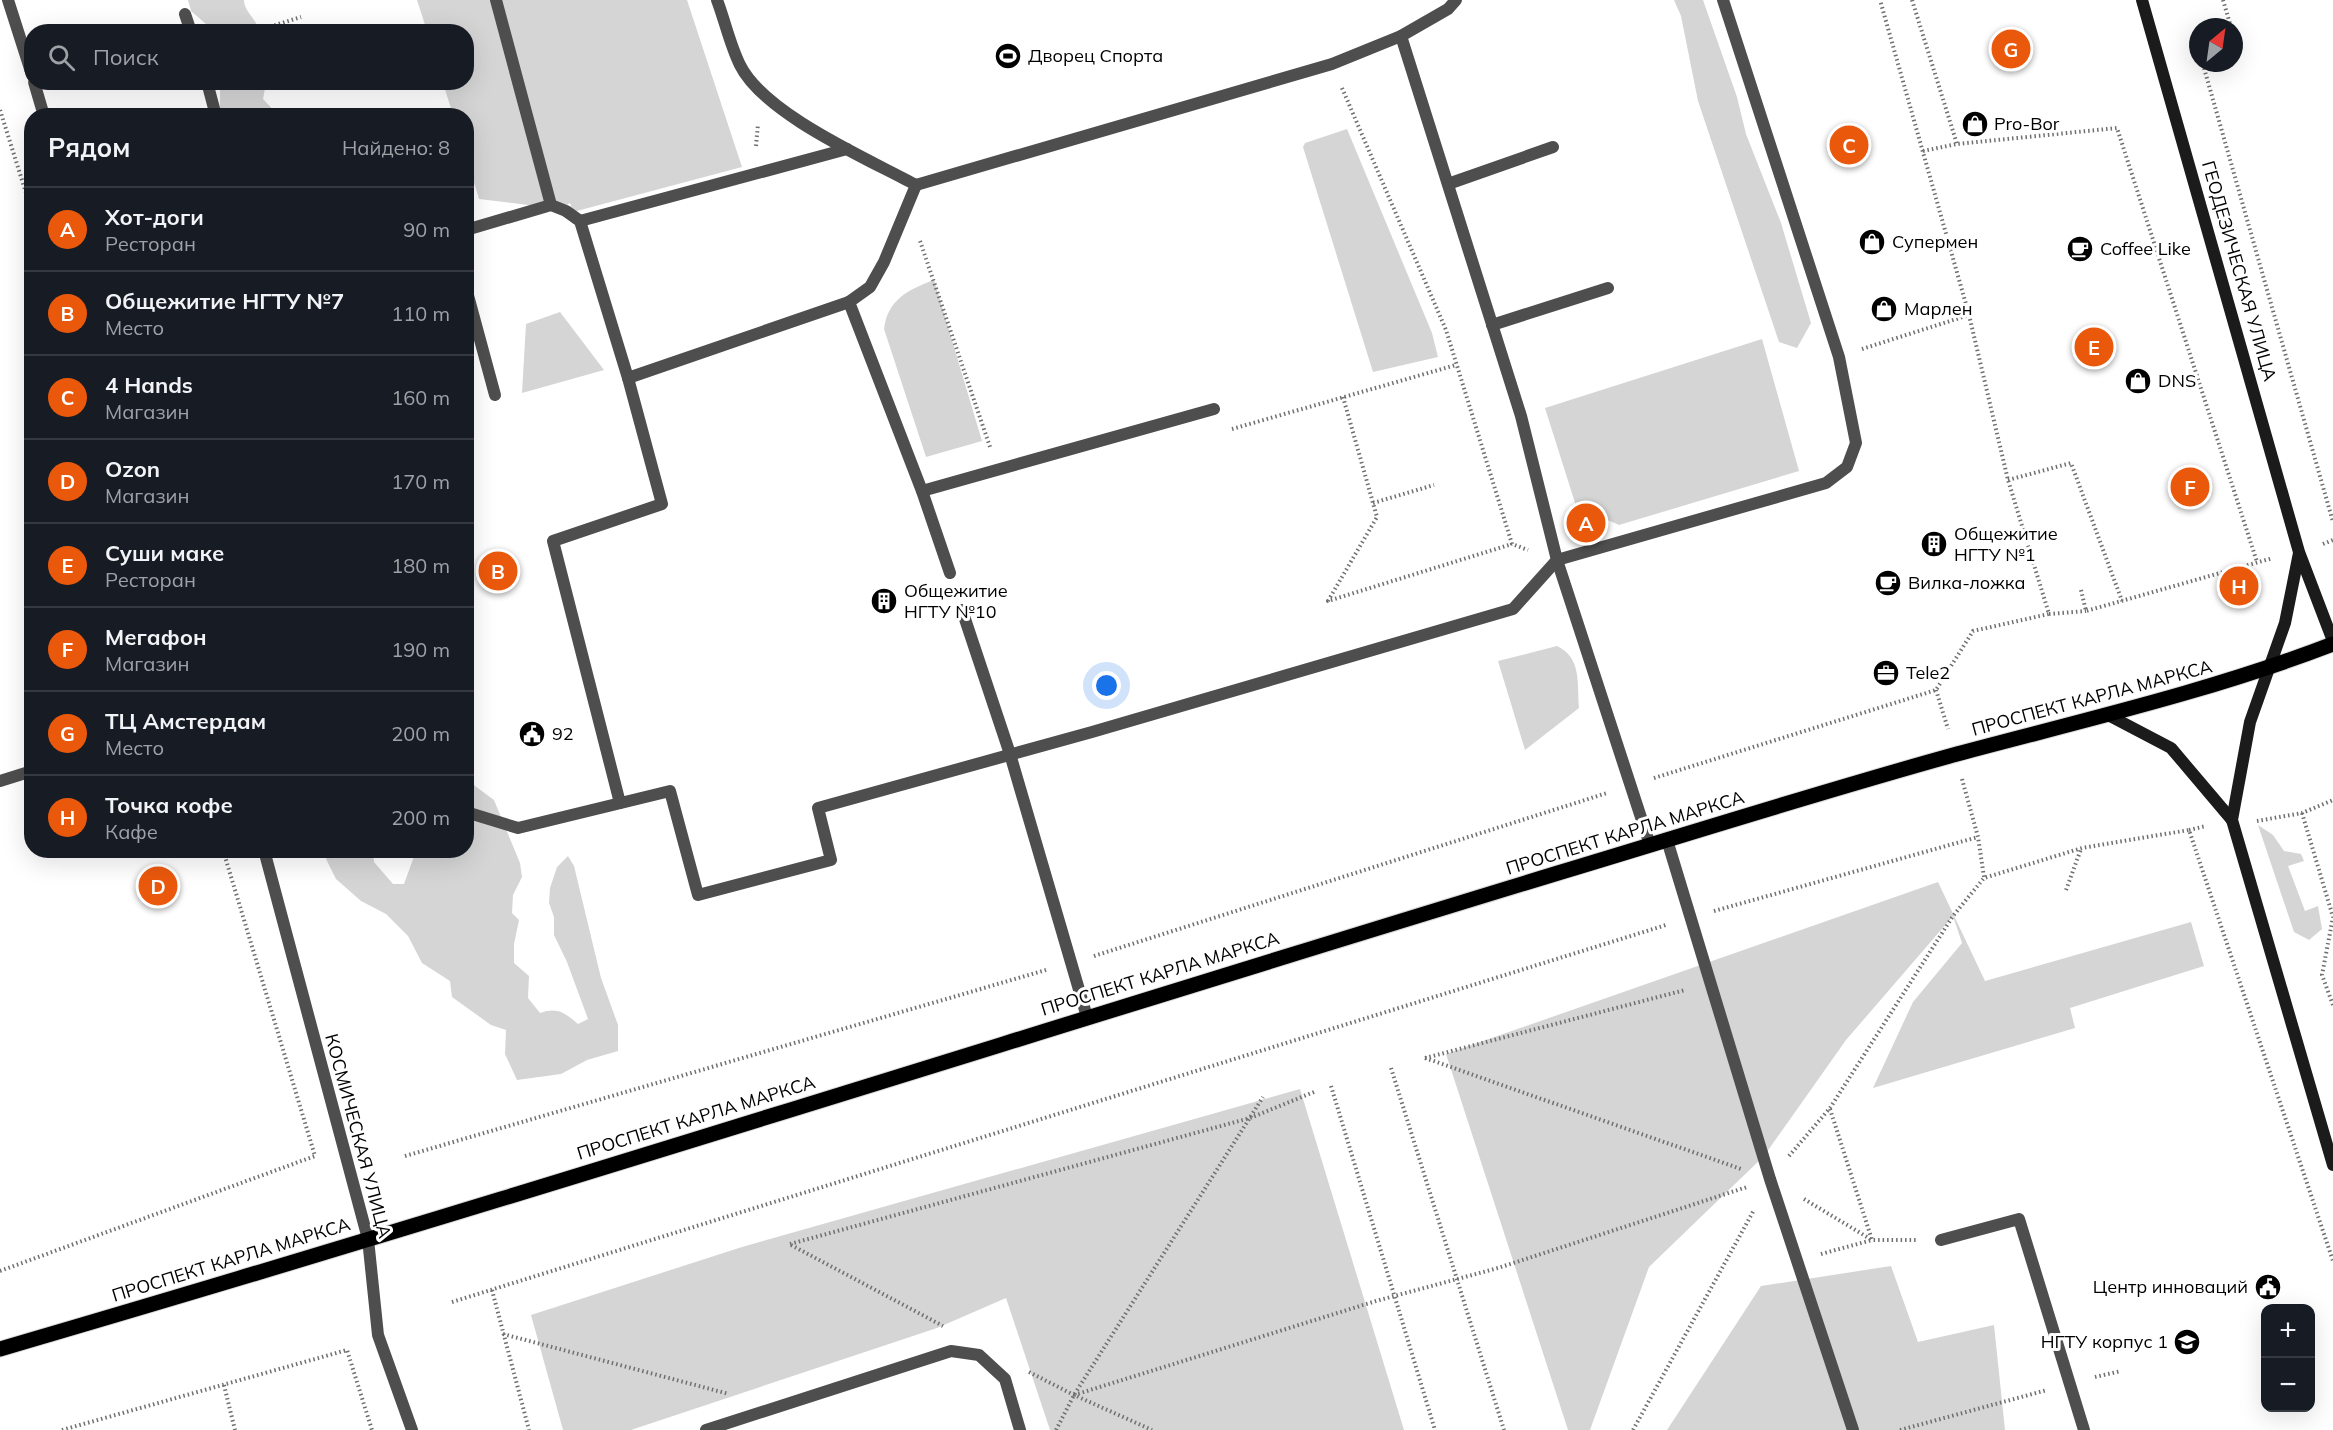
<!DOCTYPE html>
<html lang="ru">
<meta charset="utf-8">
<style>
:root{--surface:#171b24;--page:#20242c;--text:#f1f3f6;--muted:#9ea1a6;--line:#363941;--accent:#ea580c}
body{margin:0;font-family:Mulish,sans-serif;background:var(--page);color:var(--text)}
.controls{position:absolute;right:18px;bottom:18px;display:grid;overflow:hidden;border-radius:12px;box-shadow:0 6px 24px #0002}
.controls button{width:54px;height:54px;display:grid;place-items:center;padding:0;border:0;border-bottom:2px solid var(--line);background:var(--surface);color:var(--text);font:30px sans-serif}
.compass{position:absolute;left:2189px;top:18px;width:54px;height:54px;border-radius:50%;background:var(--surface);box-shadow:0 6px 24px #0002;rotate:29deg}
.you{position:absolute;left:1107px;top:686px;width:21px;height:21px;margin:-15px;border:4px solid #fff;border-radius:50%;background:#1a73e8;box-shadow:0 0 0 9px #1a73e833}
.badge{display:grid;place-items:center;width:39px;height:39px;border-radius:50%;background:var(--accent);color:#fff;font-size:20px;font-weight:700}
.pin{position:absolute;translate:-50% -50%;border:3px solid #fff;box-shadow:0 2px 6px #0006}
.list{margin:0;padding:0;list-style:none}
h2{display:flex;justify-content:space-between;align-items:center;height:78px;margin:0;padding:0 24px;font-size:26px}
h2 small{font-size:20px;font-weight:400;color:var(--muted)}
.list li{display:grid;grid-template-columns:39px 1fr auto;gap:18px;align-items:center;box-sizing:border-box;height:84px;padding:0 24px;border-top:2px solid var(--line)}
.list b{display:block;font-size:22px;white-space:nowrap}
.list p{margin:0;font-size:20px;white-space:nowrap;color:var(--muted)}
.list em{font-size:20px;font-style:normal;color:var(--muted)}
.icon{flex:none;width:33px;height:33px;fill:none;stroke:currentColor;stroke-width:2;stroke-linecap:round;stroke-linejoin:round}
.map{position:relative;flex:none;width:2333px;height:1430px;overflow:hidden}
.search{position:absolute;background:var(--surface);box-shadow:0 6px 24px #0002;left:24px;top:24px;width:450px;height:66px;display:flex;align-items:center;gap:15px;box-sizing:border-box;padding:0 21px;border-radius:24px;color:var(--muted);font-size:22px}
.panel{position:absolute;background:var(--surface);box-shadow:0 6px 24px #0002;left:24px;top:108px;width:450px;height:750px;border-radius:24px}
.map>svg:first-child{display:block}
.green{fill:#d5d5d5}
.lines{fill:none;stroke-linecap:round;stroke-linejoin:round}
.primary-casing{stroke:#dbdbdb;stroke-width:17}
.path{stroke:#707070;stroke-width:4;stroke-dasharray:1.5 3;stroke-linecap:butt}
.lane{stroke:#4e4e4e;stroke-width:12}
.street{stroke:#4e4e4e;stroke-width:12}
.secondary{stroke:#1b1b1b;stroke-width:12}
.primary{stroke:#000;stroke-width:15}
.labels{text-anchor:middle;stroke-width:6;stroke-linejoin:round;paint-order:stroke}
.poi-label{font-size:18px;fill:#000;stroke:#fff;text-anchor:start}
.street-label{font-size:18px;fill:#000;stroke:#fff}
</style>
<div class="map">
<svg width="2333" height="1430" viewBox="0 0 2333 1430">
<rect width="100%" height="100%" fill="#fff"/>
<!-- green -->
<g class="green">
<path d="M188,0H244C244,12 257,19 259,31H214L191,11Z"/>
<path d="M417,0H687L742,167L573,212L570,203L561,209L479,199L467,159L466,116L453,115L443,83L466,82V32L427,31Z"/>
<path d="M1674,0H1703L1737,97L1746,134L1781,223L1811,323L1797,348L1779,342L1698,101L1681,16Z"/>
<path d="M220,82L266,83L263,99L278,115L220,116Z"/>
<path d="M1347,129L1432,333L1438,357L1373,372L1303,147L1305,143Z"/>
<path d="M934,280L982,441L926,457L884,329C887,300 909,289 934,280Z"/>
<path d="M560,312L604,370L522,393L526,324Z"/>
<path d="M1762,339L1799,471L1619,525L1576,506L1545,408Z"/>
<path d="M1557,646C1582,658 1577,683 1579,708L1525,750L1498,661Z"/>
<path d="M467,774L475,786L494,800L520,863L522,877L513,895L512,913L519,920L514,944V963L529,976L528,998L540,1013C557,1007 564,1012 578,1024L588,1019L567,962L554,935V917L549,903L550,888L557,867L568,856L574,866L601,978L618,1025V1051L587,1060L561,1074L517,1080L505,1054L506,1030L491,1025L452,997L450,981L422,963L408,936L386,914L361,901L336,879L326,859L332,851H373L374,862L393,884H404L416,851L466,850Z"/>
<path d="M2258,825L2273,835L2284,851L2301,854L2304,861L2288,866L2305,911L2318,906L2322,929L2309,940L2294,932Z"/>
<path d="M1938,882L1985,981L2191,922L2204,966L2070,1008L2075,1028L1873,1088L1913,1002L1962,943L1953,916L1846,1040L1764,1156L1649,1267L1590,1430H1568L1446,1054Z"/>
<path d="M1300,1089L1404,1430H1050L1006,1298L937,1328L631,1430H563L531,1315L742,1247Z"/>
<path d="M1891,1266L1918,1342L1994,1325L2005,1430H1667L1761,1286Z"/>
</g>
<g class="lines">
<defs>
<path id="primary" d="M0,1349C521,1197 1039,1031 1558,873C1691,833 1823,791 1957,754C2084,720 2211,691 2333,644"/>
</defs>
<!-- primary casing -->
<use href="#primary" class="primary-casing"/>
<!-- path -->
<g class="path">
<path d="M1912,0L1957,144"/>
<path d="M2223,0L2231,27"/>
<path d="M253,32L301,17"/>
<path d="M2234,39V46"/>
<path d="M2211,63L2204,68L2333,522"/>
<path d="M1342,88L1446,330L1512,544L1528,550"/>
<path d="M0,110L32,212"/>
<path d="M756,146L758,124"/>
<path d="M1923,151L1957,144L2117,128L2257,562"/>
<path d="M920,241L990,447"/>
<path d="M1862,349L1969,315"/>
<path d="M1343,397L1377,517L1328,601L1512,544"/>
<path d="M1232,429L1456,365"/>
<path d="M2008,480L2071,463L2122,601"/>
<path d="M1373,503L1434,485"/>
<path d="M2323,544L2333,540"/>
<path d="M2081,590L2086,611L2273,558"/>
<path d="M2049,614L2086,611"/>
<path d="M1936,690L1948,729"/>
<path d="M1654,778L1936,690L1973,631L2049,614L2008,480L1969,315L1880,0"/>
<path d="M1962,779L1978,837L1984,877"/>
<path d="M2302,813L2333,917L2322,975L2333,1005"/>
<path d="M2257,821L2302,813L2333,800"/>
<path d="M2189,830L2206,826"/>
<path d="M2066,890L2081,849"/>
<path d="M1714,911L1978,837"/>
<path d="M1094,956L1607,793"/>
<path d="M1425,1058L1741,1169"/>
<path d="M1425,1058L1685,990"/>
<path d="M1391,1068L1504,1430"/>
<path d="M1331,1086L1435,1430"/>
<path d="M405,1156L1046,970"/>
<path d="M1789,1156L1830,1108L1953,916L1984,878L2082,848L2189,830L2333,1261"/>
<path d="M1804,1199L1872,1240H1917"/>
<path d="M790,1244L1250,1118L1314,1092"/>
<path d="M791,1245L943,1326"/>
<path d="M1821,1254L1872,1240L1830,1109"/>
<path d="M0,1271L315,1156L223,850"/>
<path d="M492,1290L529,1430"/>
<path d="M452,1302L1666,925"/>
<path d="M503,1334L729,1394"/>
<path d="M1029,1372L1074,1395L1152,1430"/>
<path d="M2095,1377L2121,1371"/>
<path d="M224,1385L235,1430"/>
<path d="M1074,1395L1376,1301L1498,1268L1747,1187"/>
<path d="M62,1430L347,1350L372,1430"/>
<path d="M1056,1430L1074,1395L1263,1097"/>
<path d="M1633,1430L1754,1210"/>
<path d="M1900,1430L2047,1390"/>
</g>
<!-- lane -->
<g class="lane">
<path d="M717,0C725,21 730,45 740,65C764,114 868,159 916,185L884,262L870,287L849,302L922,491L950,573"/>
<path d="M185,14L191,32"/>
<path d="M1401,36L1521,416L1557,560L1650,845"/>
<path d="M207,82L216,116"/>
<path d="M1448,184L1553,147"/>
<path d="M916,185L1332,64L1401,36L1448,9L1456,0"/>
<path d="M551,205L566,211L580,221L628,378L662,504L553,541L620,803"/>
<path d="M580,221L847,149"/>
<path d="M466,230L551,205L496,0"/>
<path d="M466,288L495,395"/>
<path d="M1492,325L1608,288"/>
<path d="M628,378L849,302"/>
<path d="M922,491L1214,409"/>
<path d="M962,610L1010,754L1087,1017"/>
<path d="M0,781L32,771"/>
<path d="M466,812L518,828L670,791L698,895L831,860L818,808L1092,732L1513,609L1557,560L1826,483L1847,467L1856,443L1839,357L1723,0"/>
<path d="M1667,840L1770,1179L1853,1430"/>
<path d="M1941,1240L2019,1219L2084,1430"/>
<path d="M706,1430L951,1351L979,1355L1005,1379L1020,1430"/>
</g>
<!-- street -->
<g class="street">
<path d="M8,0L32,75"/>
<path d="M34,82L44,116"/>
<path d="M264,850L368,1239L378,1335L412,1430"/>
</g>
<!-- secondary -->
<g class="secondary">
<path d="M2142,0L2299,552L2333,641"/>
<path d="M2299,553L2285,623L2250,722L2232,820L2333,1165"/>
<path d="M2110,716L2171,748L2232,820"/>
</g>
<!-- primary -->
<use href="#primary" class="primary"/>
</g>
<!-- icons -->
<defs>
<symbol id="stadium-disc" viewBox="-11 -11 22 22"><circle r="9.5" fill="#000" stroke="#fff"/><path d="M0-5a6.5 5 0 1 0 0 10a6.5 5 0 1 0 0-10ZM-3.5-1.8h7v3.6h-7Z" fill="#fff"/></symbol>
<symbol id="shop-disc" viewBox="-11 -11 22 22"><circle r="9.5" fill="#000" stroke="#fff"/><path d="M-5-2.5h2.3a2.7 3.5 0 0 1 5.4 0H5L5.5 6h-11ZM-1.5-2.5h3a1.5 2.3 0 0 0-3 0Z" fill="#fff"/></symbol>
<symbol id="cafe-disc" viewBox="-11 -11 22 22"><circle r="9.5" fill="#000" stroke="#fff"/><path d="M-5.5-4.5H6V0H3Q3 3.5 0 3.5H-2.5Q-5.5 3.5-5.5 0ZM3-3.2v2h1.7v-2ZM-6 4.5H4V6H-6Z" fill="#fff"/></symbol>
<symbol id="building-disc" viewBox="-11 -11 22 22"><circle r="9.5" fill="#000" stroke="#fff"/><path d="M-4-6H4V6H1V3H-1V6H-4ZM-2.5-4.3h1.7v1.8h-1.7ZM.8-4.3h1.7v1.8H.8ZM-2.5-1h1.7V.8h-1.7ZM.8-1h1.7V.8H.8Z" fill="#fff"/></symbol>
<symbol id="office-disc" viewBox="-11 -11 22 22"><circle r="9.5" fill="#000" stroke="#fff"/><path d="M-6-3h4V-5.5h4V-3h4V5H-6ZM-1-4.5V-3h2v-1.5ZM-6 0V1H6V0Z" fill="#fff"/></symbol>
<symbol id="civic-disc" viewBox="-11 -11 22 22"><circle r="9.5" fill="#000" stroke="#fff"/><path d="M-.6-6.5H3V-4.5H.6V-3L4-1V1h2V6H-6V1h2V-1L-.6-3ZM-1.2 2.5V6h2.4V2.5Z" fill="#fff"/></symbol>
<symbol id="university-disc" viewBox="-11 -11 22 22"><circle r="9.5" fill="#000" stroke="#fff"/><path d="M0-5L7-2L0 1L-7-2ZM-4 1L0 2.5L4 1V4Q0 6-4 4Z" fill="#fff"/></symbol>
</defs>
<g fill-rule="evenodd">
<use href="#stadium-disc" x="993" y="41" width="30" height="30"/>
<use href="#shop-disc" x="1960" y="109" width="30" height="30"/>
<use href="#shop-disc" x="1857" y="227" width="30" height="30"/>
<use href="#cafe-disc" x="2065" y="234" width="30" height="30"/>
<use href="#shop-disc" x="1869" y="294" width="30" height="30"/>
<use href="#shop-disc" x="2123" y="366" width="30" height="30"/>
<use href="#building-disc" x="1919" y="529" width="30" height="30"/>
<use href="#cafe-disc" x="1873" y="568" width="30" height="30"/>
<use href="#building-disc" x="869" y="586" width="30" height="30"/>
<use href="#office-disc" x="1871" y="658" width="30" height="30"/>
<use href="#civic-disc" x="517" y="719" width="30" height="30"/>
<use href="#civic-disc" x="2253" y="1272" width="30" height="30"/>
<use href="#university-disc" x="2172" y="1327" width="30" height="30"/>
</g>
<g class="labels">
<!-- poi labels -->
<g class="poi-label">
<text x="1028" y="62">Дворец Спорта</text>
<text x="1994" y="130">Pro-Bor</text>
<text x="1892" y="248">Супермен</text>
<text x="2100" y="255">Coffee Like</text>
<text x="1904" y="315">Марлен</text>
<text x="2158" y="387">DNS</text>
<text x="1954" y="540">Общежитие<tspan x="1954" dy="21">НГТУ №1</tspan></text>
<text x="1908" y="589">Вилка-ложка</text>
<text x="904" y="597">Общежитие<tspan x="904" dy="21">НГТУ №10</tspan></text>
<text x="1906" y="679">Tele2</text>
<text x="552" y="740">92</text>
<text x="2248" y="1293" text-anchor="end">Центр инноваций</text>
<text x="2168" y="1348" text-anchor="end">НГТУ корпус 1</text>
</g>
<!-- street labels -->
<g class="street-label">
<text transform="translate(2239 271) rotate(74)" y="6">ГЕОДЕЗИЧЕСКАЯ УЛИЦА</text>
<text transform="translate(2092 698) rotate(-15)" y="6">ПРОСПЕКТ КАРЛА МАРКСА</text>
<text transform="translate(1625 833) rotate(-17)" y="6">ПРОСПЕКТ КАРЛА МАРКСА</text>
<text transform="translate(1160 974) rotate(-17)" y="6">ПРОСПЕКТ КАРЛА МАРКСА</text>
<text transform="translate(696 1118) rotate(-17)" y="6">ПРОСПЕКТ КАРЛА МАРКСА</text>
<text transform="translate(358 1136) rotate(75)" y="6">КОСМИЧЕСКАЯ УЛИЦА</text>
<text transform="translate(231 1260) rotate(-17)" y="6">ПРОСПЕКТ КАРЛА МАРКСА</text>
</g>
</g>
</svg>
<div class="controls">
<button>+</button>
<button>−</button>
</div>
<svg class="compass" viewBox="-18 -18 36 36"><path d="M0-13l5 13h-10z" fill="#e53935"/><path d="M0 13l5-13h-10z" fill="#9ea1a6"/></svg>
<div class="you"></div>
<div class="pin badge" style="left:1586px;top:523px">A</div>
<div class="pin badge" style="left:498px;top:571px">B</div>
<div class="pin badge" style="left:1849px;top:145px">C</div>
<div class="pin badge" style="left:158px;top:886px">D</div>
<div class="pin badge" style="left:2094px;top:347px">E</div>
<div class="pin badge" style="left:2190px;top:487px">F</div>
<div class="pin badge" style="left:2011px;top:49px">G</div>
<div class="pin badge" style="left:2239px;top:586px">H</div>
<div class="search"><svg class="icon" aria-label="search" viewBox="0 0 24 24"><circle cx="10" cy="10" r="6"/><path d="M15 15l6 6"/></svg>Поиск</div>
<section class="panel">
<h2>Рядом<small>Найдено: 8</small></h2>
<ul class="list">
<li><span class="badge">A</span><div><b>Хот-доги</b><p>Ресторан</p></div><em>90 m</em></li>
<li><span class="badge">B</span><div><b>Общежитие НГТУ №7</b><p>Место</p></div><em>110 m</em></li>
<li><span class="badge">C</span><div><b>4 Hands</b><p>Магазин</p></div><em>160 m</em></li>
<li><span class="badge">D</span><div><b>Ozon</b><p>Магазин</p></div><em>170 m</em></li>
<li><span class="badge">E</span><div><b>Суши маке</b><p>Ресторан</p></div><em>180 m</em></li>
<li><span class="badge">F</span><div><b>Мегафон</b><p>Магазин</p></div><em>190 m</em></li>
<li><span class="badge">G</span><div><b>ТЦ Амстердам</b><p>Место</p></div><em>200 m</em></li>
<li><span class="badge">H</span><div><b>Точка кофе</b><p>Кафе</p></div><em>200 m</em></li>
</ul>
</section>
</div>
